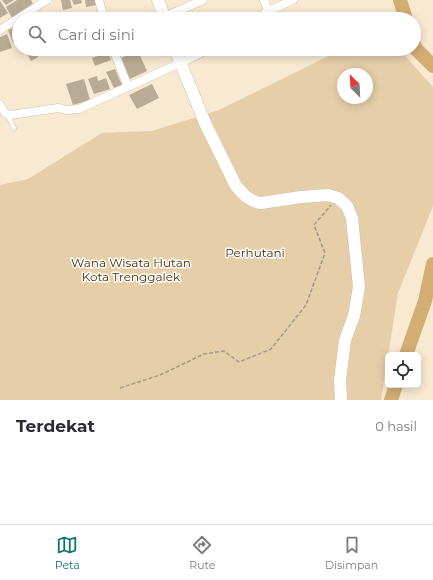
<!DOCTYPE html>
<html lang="id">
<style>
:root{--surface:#fff;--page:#f7f7f7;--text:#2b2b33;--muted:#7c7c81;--line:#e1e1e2;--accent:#0f766e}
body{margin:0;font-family:Montserrat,sans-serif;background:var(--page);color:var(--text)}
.controls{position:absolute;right:12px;bottom:12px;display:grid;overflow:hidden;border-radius:6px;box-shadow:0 2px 10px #0003}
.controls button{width:36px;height:36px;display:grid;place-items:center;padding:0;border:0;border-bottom:1px solid var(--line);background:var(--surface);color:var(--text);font:20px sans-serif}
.compass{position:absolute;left:337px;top:68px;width:36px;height:36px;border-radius:50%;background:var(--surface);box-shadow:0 2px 10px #0003;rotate:336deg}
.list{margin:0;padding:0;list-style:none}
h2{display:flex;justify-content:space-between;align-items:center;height:52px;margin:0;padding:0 16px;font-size:17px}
h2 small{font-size:13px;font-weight:400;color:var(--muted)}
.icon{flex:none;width:22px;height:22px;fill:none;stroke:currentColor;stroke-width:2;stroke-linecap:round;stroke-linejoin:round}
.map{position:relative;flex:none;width:433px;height:400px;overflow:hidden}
.search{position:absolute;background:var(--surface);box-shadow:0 2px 10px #0003;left:12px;right:12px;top:12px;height:44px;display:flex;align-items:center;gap:10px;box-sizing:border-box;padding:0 14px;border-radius:22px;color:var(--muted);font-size:15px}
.sheet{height:124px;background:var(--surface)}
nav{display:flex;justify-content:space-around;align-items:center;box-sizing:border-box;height:56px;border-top:1px solid var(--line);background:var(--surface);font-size:11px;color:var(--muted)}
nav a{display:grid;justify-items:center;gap:2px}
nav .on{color:var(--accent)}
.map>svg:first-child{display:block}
.green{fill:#e6cea9;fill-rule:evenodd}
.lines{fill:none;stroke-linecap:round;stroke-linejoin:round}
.river{stroke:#d2ae73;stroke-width:14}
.building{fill:#baab94}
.lane-casing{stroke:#cfc1a9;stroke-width:5}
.street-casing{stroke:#cfc1a9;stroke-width:9}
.secondary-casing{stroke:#cfc1a9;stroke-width:13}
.path{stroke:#a49886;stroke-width:1.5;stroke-dasharray:4 2;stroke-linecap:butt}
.lane{stroke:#fff;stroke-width:4}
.street{stroke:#fff;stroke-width:8}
.secondary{stroke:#fff;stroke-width:12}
.labels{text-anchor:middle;stroke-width:3;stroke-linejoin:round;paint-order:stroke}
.park-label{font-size:12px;fill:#483000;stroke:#fff}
</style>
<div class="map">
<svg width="433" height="400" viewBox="0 0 433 400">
<rect width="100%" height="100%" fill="#f9e9d1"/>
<!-- green -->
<path class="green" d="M343,49H399L433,87V206L398,293L381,400H0V185L28,179L102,133L152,131L219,110ZM343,74H367V98H343Z"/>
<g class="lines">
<!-- river -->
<g class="river">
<path d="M400,0L406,19"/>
<path d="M414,44L416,49L433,66"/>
<path d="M406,355L425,301L433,264"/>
<path d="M391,400L396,385"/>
</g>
</g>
<!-- building -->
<g class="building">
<path d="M2,0H14L6,5Z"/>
<path d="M17,0H31L33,4L12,18L6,7Z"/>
<path d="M61,0H70L72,8L63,10Z"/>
<path d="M72,0H81L82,3L74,5Z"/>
<path d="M85,0H96L97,5L86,7Z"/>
<path d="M0,1L8,13L0,18Z"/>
<path d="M39,14L41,19H27Z"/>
<path d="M19,26V41L13,43L8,30Z"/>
<path d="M7,34L12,48L0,52V37Z"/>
<path d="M27,49H34L38,57L31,61L25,50Z"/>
<path d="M116,49H127L128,51L119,55Z"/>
<path d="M138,51L147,71L130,79L121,58Z"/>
<path d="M108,53L111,60L95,66L92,58Z"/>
<path d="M115,69L122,85L114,88L106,72Z"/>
<path d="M97,76L98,81L106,78L110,89L94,94L88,79Z"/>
<path d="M84,79L90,100L73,105L66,84Z"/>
<path d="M152,84L159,98L137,109L129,95Z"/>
</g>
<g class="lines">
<defs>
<g id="lane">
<path d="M267,12L271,19"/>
<path d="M7,114L14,128"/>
</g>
<g id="street">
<path d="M99,0L104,19"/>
<path d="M264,0L268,11"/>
<path d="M164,17L203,0"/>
<path d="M256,19L268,11L293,0"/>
<path d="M0,30L47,0"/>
<path d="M113,49L128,87"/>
<path d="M0,105L6,114L11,115L58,108L67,110L79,109L191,58L209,49"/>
</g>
<g id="secondary">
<path d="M158,0L165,19"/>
<path d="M175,49L205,123L236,186C243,194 250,202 261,203L301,197L328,195L338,198L347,206L352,218L359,287L354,316L345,340L340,381L341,400"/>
</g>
</defs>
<!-- lane casing -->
<use href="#lane" class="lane-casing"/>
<!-- street casing -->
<use href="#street" class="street-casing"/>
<!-- secondary casing -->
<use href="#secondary" class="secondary-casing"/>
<!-- path -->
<path class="path" d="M120,388L160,375L204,354L224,351L239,362L271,349L306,305L325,253L314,225L331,205"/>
<!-- lane -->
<use href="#lane" class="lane"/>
<!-- street -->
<use href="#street" class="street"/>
<!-- secondary -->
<use href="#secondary" class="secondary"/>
</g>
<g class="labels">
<!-- park labels -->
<g class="park-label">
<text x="255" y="257">Perhutani</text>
<text x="131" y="267">Wana Wisata Hutan<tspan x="131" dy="14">Kota Trenggalek</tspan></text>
</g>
</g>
</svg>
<div class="controls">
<button><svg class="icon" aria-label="locate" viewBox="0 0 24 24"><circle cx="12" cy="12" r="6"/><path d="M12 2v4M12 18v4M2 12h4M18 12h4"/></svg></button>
</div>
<svg class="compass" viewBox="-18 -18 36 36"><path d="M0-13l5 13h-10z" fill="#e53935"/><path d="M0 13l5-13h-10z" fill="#7c7c81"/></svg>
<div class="search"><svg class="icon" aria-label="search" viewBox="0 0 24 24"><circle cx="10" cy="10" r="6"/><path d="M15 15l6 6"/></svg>Cari di sini</div>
</div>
<section class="sheet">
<h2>Terdekat<small>0 hasil</small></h2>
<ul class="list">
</ul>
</section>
<nav>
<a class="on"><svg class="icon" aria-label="map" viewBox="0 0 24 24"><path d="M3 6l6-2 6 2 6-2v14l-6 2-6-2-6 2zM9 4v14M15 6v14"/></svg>Peta</a>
<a><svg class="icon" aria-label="directions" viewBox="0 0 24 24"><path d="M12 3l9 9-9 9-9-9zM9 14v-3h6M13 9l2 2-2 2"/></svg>Rute</a>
<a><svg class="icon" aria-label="saved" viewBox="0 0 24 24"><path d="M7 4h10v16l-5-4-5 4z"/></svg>Disimpan</a>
</nav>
